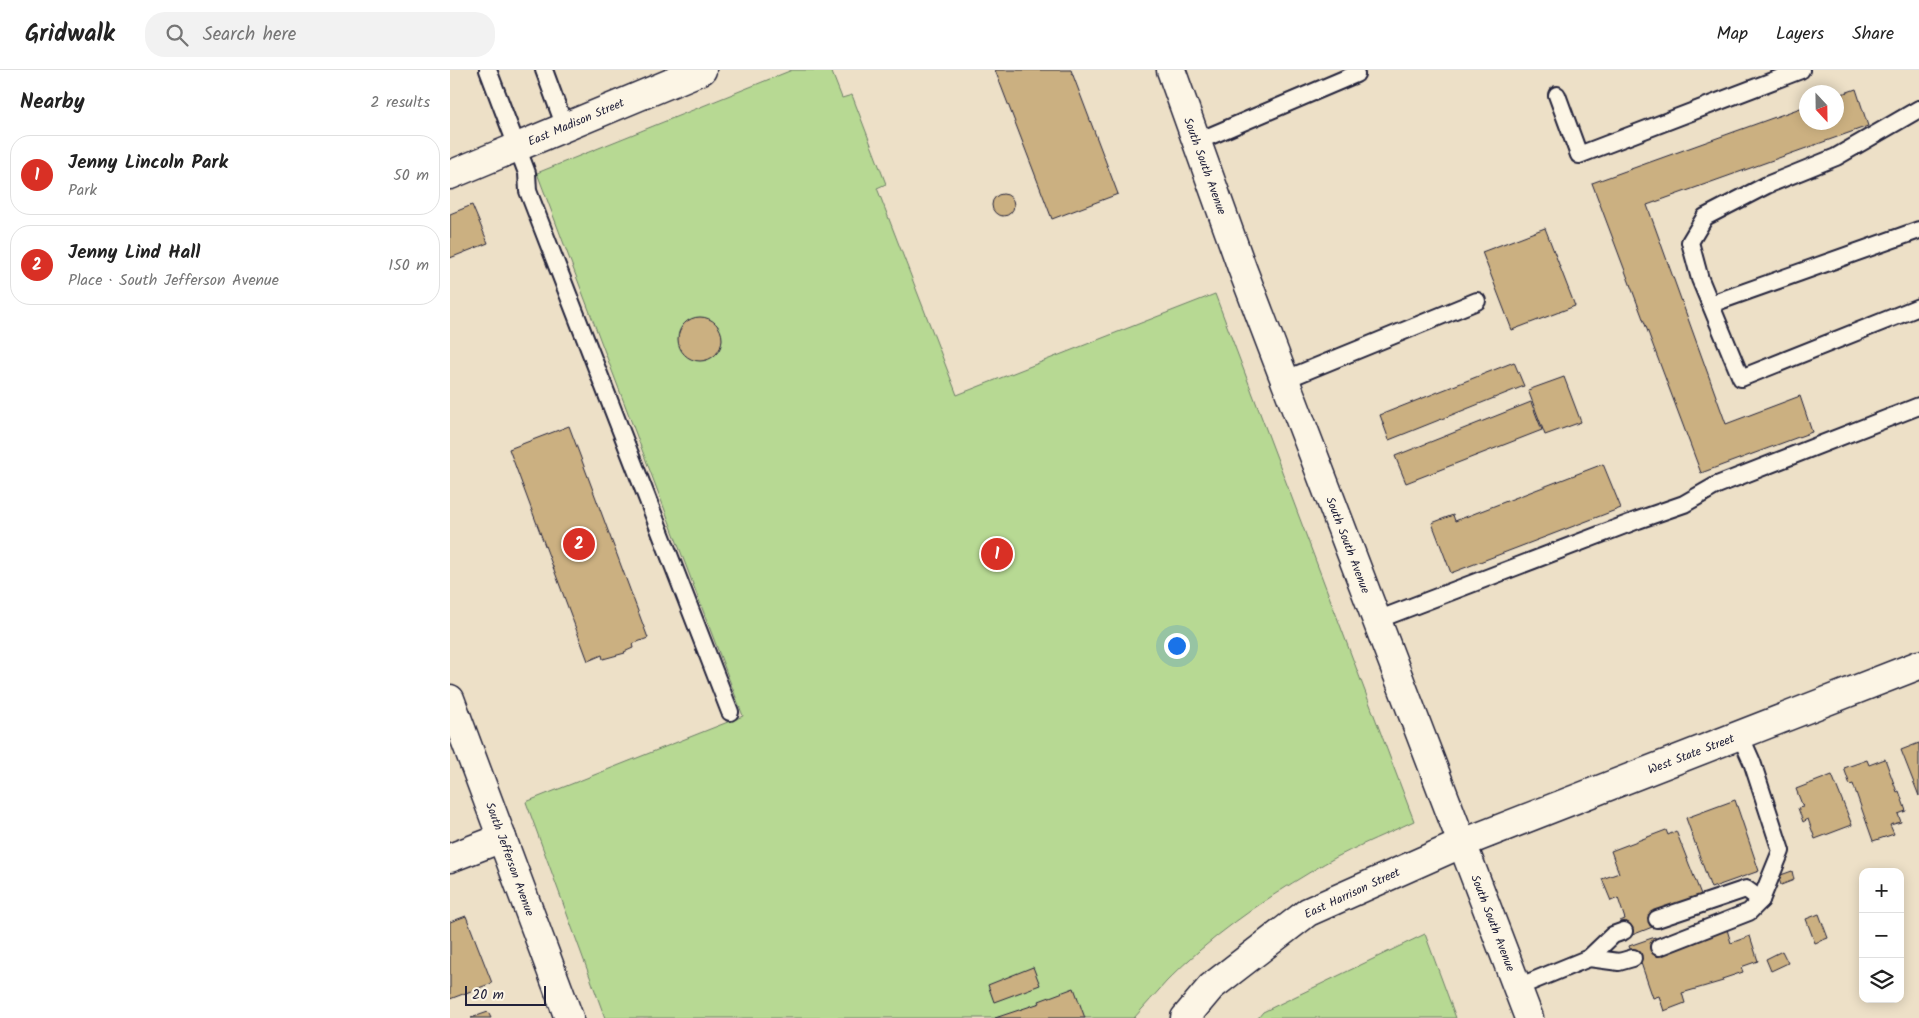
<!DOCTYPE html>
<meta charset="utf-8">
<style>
:root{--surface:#fff;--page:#f2f2f2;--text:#222;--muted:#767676;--line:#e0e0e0;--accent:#d93025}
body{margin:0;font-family:Kalam,sans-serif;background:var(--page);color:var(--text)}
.controls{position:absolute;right:15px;bottom:15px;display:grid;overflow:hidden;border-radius:10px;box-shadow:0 2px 12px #0003}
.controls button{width:45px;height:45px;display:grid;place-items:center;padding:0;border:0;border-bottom:1px solid var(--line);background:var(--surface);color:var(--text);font:25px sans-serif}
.compass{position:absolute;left:1349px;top:15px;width:45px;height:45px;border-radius:50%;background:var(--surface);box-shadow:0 2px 12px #0003;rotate:158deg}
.scale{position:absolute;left:15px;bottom:12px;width:81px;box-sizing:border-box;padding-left:5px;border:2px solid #22223b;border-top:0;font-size:14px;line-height:18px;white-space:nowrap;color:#22223b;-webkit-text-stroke:4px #fcf5e5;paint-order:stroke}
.you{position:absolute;left:726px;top:575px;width:18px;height:18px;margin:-12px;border:4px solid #fff;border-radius:50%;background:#1a73e8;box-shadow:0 0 0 8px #1a73e833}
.badge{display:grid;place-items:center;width:32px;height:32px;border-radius:50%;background:var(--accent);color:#fff;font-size:16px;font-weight:700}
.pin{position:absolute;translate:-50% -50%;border:2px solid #fff;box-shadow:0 1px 5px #0006}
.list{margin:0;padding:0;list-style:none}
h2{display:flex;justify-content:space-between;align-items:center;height:65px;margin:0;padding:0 20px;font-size:21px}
h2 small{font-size:16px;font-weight:400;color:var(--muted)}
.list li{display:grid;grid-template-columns:32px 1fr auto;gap:15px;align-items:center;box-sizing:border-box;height:80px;margin:0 10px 10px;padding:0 10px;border:1px solid var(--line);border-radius:20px}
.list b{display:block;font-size:19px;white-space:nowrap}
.list p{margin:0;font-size:16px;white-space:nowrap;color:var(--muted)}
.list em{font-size:16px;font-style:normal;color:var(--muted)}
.icon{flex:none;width:28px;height:28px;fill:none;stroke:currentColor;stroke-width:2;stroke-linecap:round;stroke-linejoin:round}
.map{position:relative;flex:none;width:1469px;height:948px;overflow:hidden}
header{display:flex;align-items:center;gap:30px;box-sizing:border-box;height:70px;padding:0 25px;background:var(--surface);border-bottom:1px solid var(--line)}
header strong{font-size:24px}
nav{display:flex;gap:28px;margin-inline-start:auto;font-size:18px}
.search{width:350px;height:45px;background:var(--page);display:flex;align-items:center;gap:12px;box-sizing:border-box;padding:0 18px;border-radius:20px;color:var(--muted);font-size:19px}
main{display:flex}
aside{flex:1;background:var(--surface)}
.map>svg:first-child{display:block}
.green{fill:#b7d993;stroke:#6c7e67}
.building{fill:#cbb081;stroke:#22223b}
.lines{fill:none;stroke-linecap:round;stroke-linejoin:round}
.lane-casing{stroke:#22223b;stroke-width:20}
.street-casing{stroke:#22223b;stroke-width:31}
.secondary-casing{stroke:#22223b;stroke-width:31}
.lane{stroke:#fcf5e5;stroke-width:16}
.street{stroke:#fcf5e5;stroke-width:28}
.secondary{stroke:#fcf5e5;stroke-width:28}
.labels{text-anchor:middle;stroke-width:4.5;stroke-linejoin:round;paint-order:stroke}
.street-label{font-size:12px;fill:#22223b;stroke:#fcf5e5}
</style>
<header>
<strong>Gridwalk</strong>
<div class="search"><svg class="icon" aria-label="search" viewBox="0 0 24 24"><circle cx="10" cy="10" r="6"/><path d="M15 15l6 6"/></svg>Search here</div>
<nav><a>Map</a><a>Layers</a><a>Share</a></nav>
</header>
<main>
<aside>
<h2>Nearby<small>2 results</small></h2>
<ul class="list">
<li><span class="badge">1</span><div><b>Jenny Lincoln Park</b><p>Park</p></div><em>50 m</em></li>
<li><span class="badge">2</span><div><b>Jenny Lind Hall</b><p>Place · South Jefferson Avenue</p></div><em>150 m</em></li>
</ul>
</aside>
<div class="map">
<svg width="1469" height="948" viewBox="0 0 1469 948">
<rect width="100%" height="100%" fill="#ede0c7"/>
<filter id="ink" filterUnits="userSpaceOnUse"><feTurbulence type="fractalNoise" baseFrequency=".02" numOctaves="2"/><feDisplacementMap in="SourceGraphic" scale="10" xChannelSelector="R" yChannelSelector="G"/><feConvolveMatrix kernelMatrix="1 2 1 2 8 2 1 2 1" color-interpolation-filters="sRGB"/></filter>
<g filter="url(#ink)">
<!-- green -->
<g class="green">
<path d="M342,0H381L392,28L402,25L436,114L427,118L507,325L765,224L964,751C930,767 894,781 862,801C810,832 759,868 717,911C706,923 695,936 684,948H155L76,732L293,646L87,103Z"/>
<path d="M975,864L1006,948H808L813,942Z"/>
</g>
<!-- building -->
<g class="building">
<path d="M545,0H621L668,124L602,149Z"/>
<path d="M1406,19L1418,56L1197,135L1276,354L1350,326L1362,362L1251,403L1142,113L1356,36V52H1386V26Z"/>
<circle cx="553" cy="135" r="11"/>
<path d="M22,135L38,173L0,188V144Z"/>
<path d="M1095,158L1125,236L1062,260L1032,182Z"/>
<circle cx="250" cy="269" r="22"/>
<path d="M1064,292L1074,316L939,370L930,345Z"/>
<path d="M1114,307L1131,352L1095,365L1078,320Z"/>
<path d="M1081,332L1092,360L956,413L945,386Z"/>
<path d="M119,356L198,568L182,574L183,578L174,582L175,583L153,589L152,585L138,591L59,379Z"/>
<path d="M1153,394L1171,438L1001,503L982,453L1003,445L1005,451Z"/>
<path d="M1469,673V726L1451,680Z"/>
<path d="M1435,689L1447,722L1449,721L1456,741L1448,744L1451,752L1440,755L1444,764L1423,771L1403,714L1400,715L1394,698L1417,690L1419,695Z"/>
<path d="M1382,705L1402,755L1365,769L1358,749L1353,752L1348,738L1353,737L1346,719Z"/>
<path d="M1285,730L1309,801L1261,818L1236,748Z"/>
<path d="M1216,760L1218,765L1226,761L1252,827L1210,854L1177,867L1170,851L1175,849L1168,828L1161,831L1152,809L1169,803L1161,781Z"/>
<path d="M1342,801L1344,810L1331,815L1328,806Z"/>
<path d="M1369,844L1378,868L1365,873L1356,849Z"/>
<path d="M16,846L42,913L0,929V852Z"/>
<path d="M1276,856L1281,873L1300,866L1308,891L1291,897L1293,902L1272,909L1273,911L1232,923L1235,933L1214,941L1209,926L1203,928L1190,890L1185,892L1179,876L1205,867L1210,882Z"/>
<path d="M1332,881L1338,893L1321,901L1316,889Z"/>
<path d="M583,897L590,915L544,932L538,915Z"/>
<path d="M624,918L635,948H545L590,933L589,931Z"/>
<path d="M38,942L41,948H21Z"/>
</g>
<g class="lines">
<defs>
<g id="lane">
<path d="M38,0L77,103L78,121L280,642"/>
<path d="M94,0L115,57"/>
<path d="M1107,25L1129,85L1351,0"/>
<path d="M1469,39L1386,87L1317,115L1255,147L1240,172L1250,209L1291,308L1469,237"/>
<path d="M746,72L906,4"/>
<path d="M1261,234L1469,160"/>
<path d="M834,310L1027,231"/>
<path d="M927,550L1188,450L1234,434L1267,415L1469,336"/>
<path d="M1207,849L1296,819L1311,830"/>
<path d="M1209,877L1299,842L1311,830L1331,781L1302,692L1290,665"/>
<path d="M1139,888L1169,892L1183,888"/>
<path d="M1068,917L1139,888L1163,865L1174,861"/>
</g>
<g id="street">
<path d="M721,0L792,198L1079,948"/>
<path d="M0,105L252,0"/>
<path d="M0,788L52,768"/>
<path d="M735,948L761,917L858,842L1013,773L1469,595"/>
</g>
<path id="secondary" d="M0,629L119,948"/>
</defs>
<!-- lane casing -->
<use href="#lane" class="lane-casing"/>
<!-- street casing -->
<use href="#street" class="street-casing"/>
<!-- secondary casing -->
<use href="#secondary" class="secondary-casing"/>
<!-- lane -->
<use href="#lane" class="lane"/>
<!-- street -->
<use href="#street" class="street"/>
<!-- secondary -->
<use href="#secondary" class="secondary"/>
</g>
</g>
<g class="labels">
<!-- street labels -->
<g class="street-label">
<text transform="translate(126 52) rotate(-23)" y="4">East Madison Street</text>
<text transform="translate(755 96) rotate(70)" y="4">South South Avenue</text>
<text transform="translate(898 475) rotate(69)" y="4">South South Avenue</text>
<text transform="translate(1241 684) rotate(-21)" y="4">West State Street</text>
<text transform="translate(60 789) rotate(70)" y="4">South Jefferson Avenue</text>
<text transform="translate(902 823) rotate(-25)" y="4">East Harrison Street</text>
<text transform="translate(1043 853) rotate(69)" y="4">South South Avenue</text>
</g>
</g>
</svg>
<div class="controls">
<button>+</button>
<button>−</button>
<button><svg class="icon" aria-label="layers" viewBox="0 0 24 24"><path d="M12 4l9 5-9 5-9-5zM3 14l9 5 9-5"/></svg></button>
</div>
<svg class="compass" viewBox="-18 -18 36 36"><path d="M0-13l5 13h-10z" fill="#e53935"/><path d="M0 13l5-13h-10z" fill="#767676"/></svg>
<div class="scale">20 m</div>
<div class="you"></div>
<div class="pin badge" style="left:547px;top:484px">1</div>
<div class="pin badge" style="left:129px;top:474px">2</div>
</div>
</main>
